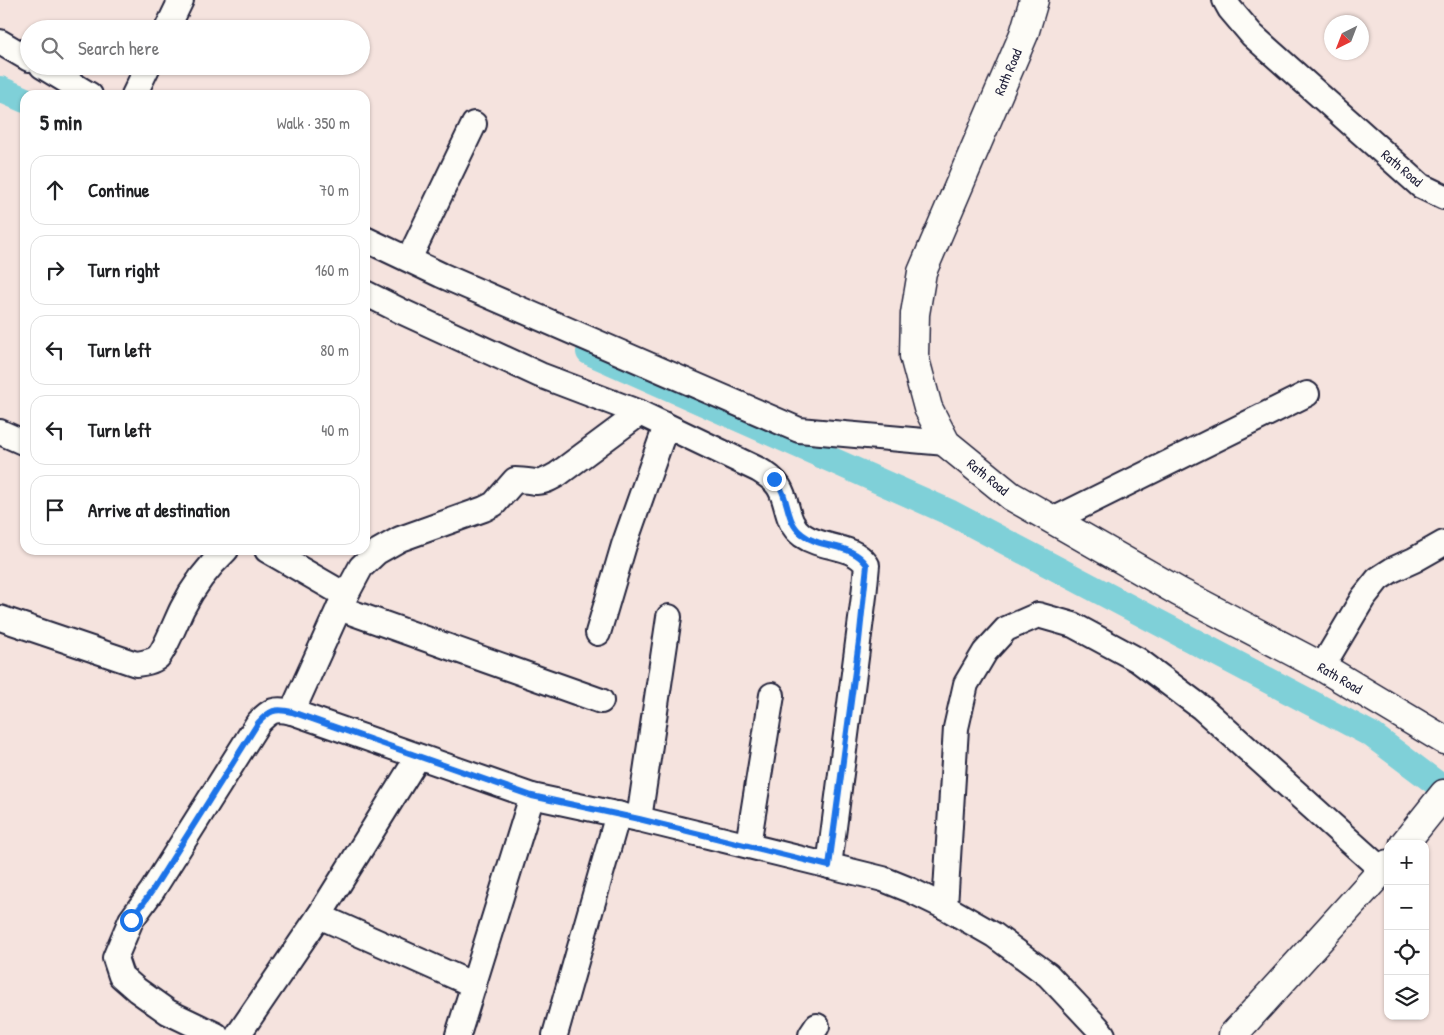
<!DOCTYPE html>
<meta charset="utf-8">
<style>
:root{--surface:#fff;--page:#f6f6f6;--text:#202124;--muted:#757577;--line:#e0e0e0}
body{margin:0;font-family:"Patrick Hand",sans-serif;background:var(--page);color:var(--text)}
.controls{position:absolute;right:15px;bottom:15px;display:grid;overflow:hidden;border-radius:10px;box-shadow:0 1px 4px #0004}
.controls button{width:45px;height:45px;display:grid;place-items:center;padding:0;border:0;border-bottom:1px solid var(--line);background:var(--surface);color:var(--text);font:25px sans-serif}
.compass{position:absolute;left:1324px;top:15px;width:45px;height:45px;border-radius:50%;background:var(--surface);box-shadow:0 1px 4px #0004;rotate:222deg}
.stop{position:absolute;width:15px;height:15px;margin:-11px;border:4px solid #1a73e8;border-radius:50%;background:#fff}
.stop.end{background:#1a73e8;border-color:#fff;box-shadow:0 1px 5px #0008}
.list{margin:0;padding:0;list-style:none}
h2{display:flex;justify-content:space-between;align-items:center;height:65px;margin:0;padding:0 20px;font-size:21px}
h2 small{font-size:16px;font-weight:400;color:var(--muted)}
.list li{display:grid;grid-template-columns:32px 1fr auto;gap:15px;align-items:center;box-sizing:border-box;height:70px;margin:0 10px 10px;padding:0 10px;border:1px solid var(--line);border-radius:15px}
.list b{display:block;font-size:19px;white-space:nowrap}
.list em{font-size:16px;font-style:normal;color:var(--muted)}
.icon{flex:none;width:28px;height:28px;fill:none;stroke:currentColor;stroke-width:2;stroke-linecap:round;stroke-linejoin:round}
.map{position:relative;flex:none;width:1444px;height:1035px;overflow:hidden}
.search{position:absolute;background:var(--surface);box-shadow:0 1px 4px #0004;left:20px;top:20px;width:350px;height:55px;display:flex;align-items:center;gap:12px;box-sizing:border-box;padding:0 18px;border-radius:28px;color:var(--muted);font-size:19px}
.panel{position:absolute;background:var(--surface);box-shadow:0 1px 4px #0004;left:20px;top:90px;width:350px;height:465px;border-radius:15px}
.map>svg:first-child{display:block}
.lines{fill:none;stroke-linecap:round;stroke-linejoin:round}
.canal{stroke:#7fd0d8;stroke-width:26}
.street-casing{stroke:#22223b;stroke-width:28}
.secondary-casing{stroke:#22223b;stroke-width:31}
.street{stroke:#fdfcf7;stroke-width:24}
.secondary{stroke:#fdfcf7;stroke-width:28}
.route{stroke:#1a73e8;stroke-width:6}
.labels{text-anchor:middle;stroke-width:4;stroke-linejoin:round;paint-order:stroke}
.street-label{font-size:14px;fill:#22223b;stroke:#fdfcf7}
</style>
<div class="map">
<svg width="1444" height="1035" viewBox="0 0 1444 1035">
<rect width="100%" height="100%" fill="#f5e3de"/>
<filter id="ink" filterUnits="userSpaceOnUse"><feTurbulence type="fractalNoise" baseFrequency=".02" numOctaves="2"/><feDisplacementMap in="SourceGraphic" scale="10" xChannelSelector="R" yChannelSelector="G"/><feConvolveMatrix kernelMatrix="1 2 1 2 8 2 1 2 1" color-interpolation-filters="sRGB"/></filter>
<g filter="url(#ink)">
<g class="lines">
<!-- canal -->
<g class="canal">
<path d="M0,89L25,100"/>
<path d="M589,352L951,513L1372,735L1444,789"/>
</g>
<defs>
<g id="street">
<path d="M1225,0L1230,9L1252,35L1421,186L1444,197"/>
<path d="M167,29L181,0"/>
<path d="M0,42L29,59"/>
<path d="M42,66L90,95"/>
<path d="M134,95L148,66"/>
<path d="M365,239L441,275L799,430L946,443"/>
<path d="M409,259L474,124"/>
<path d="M365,293L403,312L540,375L640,413L759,470C767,475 774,479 779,487C789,503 785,522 802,535C823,550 851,543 867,565L864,596L829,866"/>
<path d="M0,432L25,443"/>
<path d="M1053,520L1307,394"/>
<path d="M267,550L345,595"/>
<path d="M339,608L601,701"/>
<path d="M0,618L136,664C143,663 152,662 158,657C165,650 177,619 182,609C193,587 208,567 226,550"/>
<path d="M598,633L624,545L666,426"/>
<path d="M1322,667L1363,598L1378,579L1392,570L1414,560L1444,543"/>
<path d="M292,712L339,608L361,567L377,552L400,539L484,509L494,504L515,480C522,480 528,481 535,482C543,483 551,478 558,474L640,413"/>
<path d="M639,819L669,617"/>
<path d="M748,845L772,695"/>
<path d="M945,907L956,728L966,684L985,652L1006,629L1038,615L1073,625L1138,660L1202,708L1382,870"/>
<path d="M319,916L474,985"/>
<path d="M216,1035L168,1012L137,990L121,976L115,958L131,920L152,891L258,723C270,710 275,708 292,712L532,796L639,819L883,879L910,890L945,907L994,935L1048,975L1097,1027L1103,1035"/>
<path d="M238,1035L319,916L418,757"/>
<path d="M458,1035L532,796"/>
<path d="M555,1035L618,814"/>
<path d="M811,1035L817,1026"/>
</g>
<g id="secondary">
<path d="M1034,0L1024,34L922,272L915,314L914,356L928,408L946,443L1011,496L1179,592L1322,667L1444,740"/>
<path d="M1404,844L1444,794"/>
<path d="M1233,1035L1388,864"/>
</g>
</defs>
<!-- street casing -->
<use href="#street" class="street-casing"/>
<!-- secondary casing -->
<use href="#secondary" class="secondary-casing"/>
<!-- street -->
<use href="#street" class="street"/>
<!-- secondary -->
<use href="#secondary" class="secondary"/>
</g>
</g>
<g class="lines" filter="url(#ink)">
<!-- route -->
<path class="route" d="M131,920L152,891L258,723C270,710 275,708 292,712L532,796L639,819L829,866L859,641L867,565C851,542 822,550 802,534C787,523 789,504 781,489C779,486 776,482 774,479"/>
</g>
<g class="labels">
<!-- street labels -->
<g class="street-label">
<text transform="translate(1008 72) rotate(-67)" y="5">Rath Road</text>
<text transform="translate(1402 168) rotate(40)" y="5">Rath Road</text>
<text transform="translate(988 477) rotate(39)" y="5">Rath Road</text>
<text transform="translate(1340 678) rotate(30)" y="5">Rath Road</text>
</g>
</g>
</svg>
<div class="controls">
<button>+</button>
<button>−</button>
<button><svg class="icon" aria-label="locate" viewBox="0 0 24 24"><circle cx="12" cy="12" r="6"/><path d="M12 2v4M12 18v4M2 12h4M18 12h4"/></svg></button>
<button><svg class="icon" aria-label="layers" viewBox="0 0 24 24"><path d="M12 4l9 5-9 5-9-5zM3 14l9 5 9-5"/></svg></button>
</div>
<svg class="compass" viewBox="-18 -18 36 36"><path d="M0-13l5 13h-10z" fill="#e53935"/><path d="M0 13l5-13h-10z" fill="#757577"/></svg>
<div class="stop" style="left:131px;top:920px"></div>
<div class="stop end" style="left:774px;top:479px"></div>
<div class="search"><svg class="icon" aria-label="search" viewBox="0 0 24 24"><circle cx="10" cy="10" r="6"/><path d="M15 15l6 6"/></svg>Search here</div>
<section class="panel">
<h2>5 min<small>Walk · 350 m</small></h2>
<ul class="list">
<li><svg class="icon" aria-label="ahead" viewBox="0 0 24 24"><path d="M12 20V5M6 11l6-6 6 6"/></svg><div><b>Continue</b></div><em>70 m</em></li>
<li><svg class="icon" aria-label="right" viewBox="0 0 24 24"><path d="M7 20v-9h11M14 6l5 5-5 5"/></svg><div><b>Turn right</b></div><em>160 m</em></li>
<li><svg class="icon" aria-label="left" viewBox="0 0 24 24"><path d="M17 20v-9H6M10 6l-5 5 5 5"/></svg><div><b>Turn left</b></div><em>80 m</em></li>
<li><svg class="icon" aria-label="left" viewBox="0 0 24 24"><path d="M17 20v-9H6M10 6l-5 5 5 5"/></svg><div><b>Turn left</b></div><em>40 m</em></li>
<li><svg class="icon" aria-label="arrive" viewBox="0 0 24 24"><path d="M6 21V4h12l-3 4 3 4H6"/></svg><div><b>Arrive at destination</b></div></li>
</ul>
</section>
</div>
